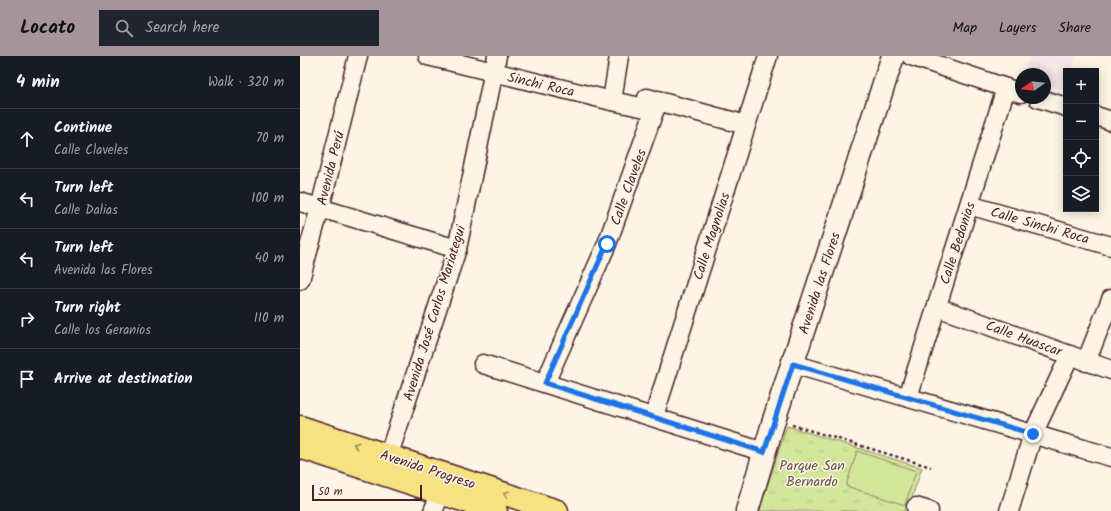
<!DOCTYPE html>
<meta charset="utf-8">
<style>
:root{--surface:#171b24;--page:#20242c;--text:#f1f3f6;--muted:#9ea1a6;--line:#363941;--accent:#a6949b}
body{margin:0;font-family:Kalam,sans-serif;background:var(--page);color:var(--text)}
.controls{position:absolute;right:12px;top:12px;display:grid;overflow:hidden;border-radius:0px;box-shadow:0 2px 10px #0003}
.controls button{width:36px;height:36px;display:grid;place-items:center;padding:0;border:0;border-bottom:1px solid var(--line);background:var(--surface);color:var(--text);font:20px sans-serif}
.compass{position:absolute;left:715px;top:12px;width:36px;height:36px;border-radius:50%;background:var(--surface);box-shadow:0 2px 10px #0003;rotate:256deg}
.scale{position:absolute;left:12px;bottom:10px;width:110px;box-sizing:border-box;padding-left:4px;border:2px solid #4a1f2b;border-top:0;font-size:11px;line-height:14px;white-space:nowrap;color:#4a1f2b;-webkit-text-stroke:3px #fcf5e5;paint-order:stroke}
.stop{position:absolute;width:12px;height:12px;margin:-9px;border:3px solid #1a73e8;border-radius:50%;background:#fff}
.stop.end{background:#1a73e8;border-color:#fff;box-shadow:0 1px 4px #0008}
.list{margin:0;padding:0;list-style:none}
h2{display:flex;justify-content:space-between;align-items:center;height:52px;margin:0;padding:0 16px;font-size:17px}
h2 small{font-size:13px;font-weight:400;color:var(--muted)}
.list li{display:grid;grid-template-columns:26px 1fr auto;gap:12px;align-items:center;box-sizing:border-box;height:60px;padding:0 16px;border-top:1px solid var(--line)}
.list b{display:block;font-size:15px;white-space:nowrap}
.list p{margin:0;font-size:13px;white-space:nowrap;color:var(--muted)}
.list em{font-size:13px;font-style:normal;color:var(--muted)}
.icon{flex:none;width:22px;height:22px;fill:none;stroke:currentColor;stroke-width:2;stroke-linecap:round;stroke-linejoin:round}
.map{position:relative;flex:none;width:811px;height:455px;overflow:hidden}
header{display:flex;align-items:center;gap:24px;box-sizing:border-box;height:56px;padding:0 20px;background:var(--accent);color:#111}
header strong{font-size:19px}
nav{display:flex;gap:22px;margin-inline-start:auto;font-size:14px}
.search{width:280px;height:36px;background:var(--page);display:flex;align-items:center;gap:10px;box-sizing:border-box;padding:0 14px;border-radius:0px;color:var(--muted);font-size:15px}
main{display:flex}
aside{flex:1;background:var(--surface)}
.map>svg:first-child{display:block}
.built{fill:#f5e6e7}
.park{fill:url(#park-tufts);stroke:#8e8363}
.garden{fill:#d3e79b;stroke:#8e8363}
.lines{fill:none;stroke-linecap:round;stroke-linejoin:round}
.minor-casing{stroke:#4a1f2b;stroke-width:21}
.tertiary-casing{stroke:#4a1f2b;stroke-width:25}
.primary-casing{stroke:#4a1f2b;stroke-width:25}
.path{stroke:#4a1f2b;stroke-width:2.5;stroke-dasharray:3 3;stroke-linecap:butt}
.minor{stroke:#fcf5e5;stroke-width:18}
.tertiary{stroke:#fcf5e5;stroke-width:22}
.primary{stroke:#f7e281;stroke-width:22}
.oneway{stroke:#a08056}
.route{stroke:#1a73e8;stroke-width:5}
.labels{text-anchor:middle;stroke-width:3;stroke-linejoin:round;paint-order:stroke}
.street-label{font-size:14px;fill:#4a1f2b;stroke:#fcf5e5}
.park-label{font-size:14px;fill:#6c5147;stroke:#fcf5e5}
</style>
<header>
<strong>Locato</strong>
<div class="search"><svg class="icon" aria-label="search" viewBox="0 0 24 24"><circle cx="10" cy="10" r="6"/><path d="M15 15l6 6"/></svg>Search here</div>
<nav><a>Map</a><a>Layers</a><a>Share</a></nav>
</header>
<main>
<aside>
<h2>4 min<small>Walk · 320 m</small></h2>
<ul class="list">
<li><svg class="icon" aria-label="ahead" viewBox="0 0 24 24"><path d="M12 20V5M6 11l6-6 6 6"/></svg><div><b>Continue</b><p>Calle Claveles</p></div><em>70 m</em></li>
<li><svg class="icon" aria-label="left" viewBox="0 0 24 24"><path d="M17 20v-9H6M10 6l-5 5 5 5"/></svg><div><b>Turn left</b><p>Calle Dalias</p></div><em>100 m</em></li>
<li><svg class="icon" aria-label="left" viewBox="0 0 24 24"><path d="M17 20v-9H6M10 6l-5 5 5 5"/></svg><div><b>Turn left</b><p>Avenida las Flores</p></div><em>40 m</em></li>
<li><svg class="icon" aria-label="right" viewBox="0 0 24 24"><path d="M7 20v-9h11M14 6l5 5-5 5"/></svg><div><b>Turn right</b><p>Calle los Geranios</p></div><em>110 m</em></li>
<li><svg class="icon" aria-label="arrive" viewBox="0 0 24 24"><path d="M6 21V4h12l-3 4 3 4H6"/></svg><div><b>Arrive at destination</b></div></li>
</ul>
</aside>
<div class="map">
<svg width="811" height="455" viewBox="0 0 811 455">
<defs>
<pattern id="park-tufts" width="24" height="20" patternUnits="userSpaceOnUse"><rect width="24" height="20" fill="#d3e79b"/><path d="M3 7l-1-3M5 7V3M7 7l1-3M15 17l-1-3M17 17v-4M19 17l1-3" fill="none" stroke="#b7c686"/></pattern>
</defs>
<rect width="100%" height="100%" fill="#fcf5e5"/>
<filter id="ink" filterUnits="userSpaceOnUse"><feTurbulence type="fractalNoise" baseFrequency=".025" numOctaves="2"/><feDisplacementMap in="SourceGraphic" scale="8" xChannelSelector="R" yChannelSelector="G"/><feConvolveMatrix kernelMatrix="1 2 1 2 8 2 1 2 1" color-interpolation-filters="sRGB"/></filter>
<g filter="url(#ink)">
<!-- built -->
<path class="built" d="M730,0H776L772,15H766L765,34L745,28V18H724Z"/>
<!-- park -->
<path class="park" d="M487,370L622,412L607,455H459Z"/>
<!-- garden -->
<path class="garden" d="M557,395L616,415L605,449L546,430Z"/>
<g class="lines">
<defs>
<g id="minor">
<path d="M128,0L312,45L355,54"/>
<path d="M611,0L721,37"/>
<path d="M347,42L446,69"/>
<path d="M738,42L766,51"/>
<path d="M312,45L319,0"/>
<path d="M796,60L811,65"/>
<path d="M0,146L157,193"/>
<path d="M669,149L811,190"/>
<path d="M0,224L20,152L58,0"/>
<path d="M637,251L811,314"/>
<path d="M786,306L811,243"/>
<path d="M183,308L464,396"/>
<path d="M493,308L811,401"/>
<path d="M245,327L307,188L358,44"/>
<path d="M608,341L706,32"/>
<path d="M354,360L468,0"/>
<path d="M84,413L157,193L197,0"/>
<path d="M616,451L629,455"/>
<path d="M133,455L141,437"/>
<path d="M709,455L733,378L770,299"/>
</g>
<path id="tertiary" d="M447,455L474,364L593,0"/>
<g id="primary">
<path d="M0,371L257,455"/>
<path d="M0,391L196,455"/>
</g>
</defs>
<!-- minor casing -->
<use href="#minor" class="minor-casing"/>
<!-- tertiary casing -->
<use href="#tertiary" class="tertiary-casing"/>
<!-- primary casing -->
<use href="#primary" class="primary-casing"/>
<!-- path -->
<path class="path" d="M492,369L631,411"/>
<!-- minor -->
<use href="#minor" class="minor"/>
<!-- tertiary -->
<use href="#tertiary" class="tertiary"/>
<!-- primary -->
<use href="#primary" class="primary"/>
</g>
<!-- one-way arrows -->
<defs><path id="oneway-chevron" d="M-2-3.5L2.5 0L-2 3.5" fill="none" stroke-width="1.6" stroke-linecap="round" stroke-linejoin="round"/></defs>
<g class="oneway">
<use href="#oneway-chevron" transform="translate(56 389) rotate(-162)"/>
<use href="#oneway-chevron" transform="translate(206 438) rotate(-162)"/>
</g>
</g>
<g class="lines" filter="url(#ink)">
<!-- route -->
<path class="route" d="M307,188L245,327L464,396L493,308L733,378"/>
</g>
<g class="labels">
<!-- street labels -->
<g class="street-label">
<text transform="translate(241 28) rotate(13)" y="5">Sinchi Roca</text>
<text transform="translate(30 112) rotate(-76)" y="5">Avenida Perú</text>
<text transform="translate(328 131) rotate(-70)" y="5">Calle Claveles</text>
<text transform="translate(740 169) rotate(16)" y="5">Calle Sinchi Roca</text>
<text transform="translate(411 180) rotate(-72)" y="5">Calle Magnolias</text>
<text transform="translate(657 187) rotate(-72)" y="5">Calle Bedonias</text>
<text transform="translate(519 227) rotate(-72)" y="5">Avenida las Flores</text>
<text transform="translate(134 257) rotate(-73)" y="5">Avenida José Carlos Mariategui</text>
<text transform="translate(724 282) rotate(20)" y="5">Calle Huascar</text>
<text transform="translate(128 413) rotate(18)" y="5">Avenida Progreso</text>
</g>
<!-- park labels -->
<g class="park-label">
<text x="512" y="414">Parque San<tspan x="512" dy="16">Bernardo</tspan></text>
</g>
</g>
</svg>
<div class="controls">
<button>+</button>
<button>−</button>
<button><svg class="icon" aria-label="locate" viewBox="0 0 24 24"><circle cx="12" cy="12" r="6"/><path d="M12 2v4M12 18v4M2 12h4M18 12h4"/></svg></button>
<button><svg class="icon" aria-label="layers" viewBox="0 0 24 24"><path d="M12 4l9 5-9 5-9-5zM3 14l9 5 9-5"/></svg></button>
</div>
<svg class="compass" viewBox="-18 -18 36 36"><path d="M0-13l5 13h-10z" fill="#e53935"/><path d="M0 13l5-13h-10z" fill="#9ea1a6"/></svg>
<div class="scale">50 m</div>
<div class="stop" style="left:307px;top:188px"></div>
<div class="stop end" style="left:733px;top:378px"></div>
</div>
</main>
